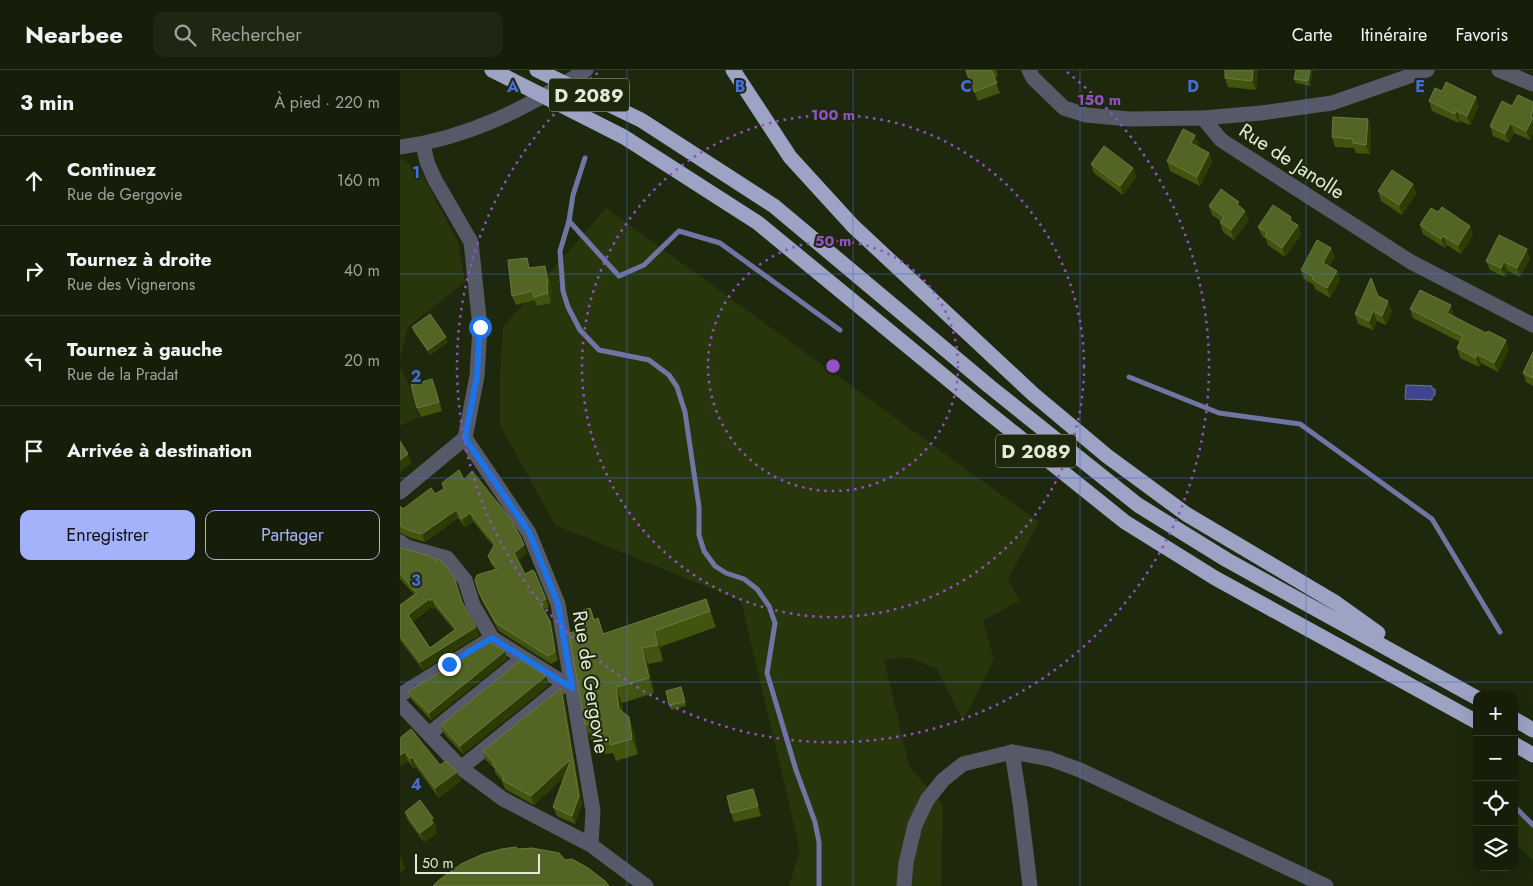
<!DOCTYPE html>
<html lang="fr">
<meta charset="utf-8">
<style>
:root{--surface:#161e09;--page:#1f2712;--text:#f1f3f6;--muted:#9ea29c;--line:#353c2a;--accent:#a4b2fc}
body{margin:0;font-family:Jost,sans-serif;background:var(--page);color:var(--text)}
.controls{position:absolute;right:15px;bottom:15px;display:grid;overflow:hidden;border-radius:10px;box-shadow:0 5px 20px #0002}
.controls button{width:45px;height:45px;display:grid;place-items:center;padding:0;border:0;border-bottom:1px solid var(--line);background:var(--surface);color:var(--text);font:25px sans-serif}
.scale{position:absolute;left:15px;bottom:12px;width:125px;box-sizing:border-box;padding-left:5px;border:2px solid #e3ead9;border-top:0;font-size:14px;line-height:18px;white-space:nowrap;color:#e3ead9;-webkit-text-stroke:4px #1e280c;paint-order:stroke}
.stop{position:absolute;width:15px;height:15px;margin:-11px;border:4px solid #1a73e8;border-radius:50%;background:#fff}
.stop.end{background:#1a73e8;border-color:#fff;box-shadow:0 1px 5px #0008}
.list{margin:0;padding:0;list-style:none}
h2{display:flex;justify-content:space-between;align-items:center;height:65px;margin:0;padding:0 20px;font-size:21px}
h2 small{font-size:16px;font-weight:400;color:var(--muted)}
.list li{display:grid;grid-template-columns:32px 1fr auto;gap:15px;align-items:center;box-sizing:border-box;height:90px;padding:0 20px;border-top:1px solid var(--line)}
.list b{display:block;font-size:19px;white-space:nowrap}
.list p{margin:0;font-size:16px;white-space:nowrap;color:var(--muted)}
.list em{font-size:16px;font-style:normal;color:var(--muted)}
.actions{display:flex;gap:10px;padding:15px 20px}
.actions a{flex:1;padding:11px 0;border:1px solid var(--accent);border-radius:10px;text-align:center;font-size:18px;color:var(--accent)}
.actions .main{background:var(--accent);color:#111}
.icon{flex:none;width:28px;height:28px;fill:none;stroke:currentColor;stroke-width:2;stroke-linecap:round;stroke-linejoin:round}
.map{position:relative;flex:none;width:1133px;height:816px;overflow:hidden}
header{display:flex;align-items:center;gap:30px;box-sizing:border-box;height:70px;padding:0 25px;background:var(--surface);border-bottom:1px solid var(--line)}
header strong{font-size:24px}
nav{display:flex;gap:28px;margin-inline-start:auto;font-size:18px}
.search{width:350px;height:45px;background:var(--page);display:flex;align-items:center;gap:12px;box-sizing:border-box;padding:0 18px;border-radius:10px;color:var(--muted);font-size:19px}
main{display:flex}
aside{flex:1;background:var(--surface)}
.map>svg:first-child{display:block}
.green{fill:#28360b}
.water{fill:#3d458e;stroke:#6f76a4}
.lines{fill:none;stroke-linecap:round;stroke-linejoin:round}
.stream{stroke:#6f76a4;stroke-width:5}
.minor{stroke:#565967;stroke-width:15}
.highway{stroke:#9ca3c4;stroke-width:15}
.wall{fill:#42550f;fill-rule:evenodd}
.shaded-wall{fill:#2c3c05}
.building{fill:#536525;stroke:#6a7a41;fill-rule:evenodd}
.route{stroke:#1a73e8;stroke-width:6}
.grid{fill:none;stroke:#456dd8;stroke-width:1;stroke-opacity:0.55}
.ring{fill:none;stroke:#9052c4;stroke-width:2.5;stroke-dasharray:2.5 5}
.labels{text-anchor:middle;stroke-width:4;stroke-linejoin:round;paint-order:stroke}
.shield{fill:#1e280c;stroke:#a8b09c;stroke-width:1}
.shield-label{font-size:19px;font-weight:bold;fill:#e3ead9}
.street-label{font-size:20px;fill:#e3ead9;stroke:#1e280c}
.grid-label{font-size:16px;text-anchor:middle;font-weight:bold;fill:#456dd8;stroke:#1e280c;stroke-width:4;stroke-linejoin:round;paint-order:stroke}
.centre{fill:#9052c4;stroke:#1e280c;stroke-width:2.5}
.ring-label{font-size:15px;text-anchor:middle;font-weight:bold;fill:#9052c4;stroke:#1e280c;stroke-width:4;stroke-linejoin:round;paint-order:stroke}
</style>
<header>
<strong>Nearbee</strong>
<div class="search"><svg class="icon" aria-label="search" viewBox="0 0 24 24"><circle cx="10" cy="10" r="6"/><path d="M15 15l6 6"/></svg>Rechercher</div>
<nav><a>Carte</a><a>Itinéraire</a><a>Favoris</a></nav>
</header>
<main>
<aside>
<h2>3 min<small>À pied · 220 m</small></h2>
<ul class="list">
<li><svg class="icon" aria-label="ahead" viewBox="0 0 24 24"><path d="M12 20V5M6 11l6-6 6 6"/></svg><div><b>Continuez</b><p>Rue de Gergovie</p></div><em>160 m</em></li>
<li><svg class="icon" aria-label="right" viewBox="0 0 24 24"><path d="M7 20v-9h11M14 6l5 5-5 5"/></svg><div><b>Tournez à droite</b><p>Rue des Vignerons</p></div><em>40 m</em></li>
<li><svg class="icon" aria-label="left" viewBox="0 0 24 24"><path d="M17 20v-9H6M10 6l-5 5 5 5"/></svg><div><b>Tournez à gauche</b><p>Rue de la Pradat</p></div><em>20 m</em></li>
<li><svg class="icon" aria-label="arrive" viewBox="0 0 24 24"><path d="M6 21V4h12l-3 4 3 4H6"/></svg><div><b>Arrivée à destination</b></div></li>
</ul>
<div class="actions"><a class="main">Enregistrer</a><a>Partager</a></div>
</aside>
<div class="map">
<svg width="1133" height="816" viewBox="0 0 1133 816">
<rect width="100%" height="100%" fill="#1e280c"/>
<!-- green -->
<g class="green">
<path d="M0,88L21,102L58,172L65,212L8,257L0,288Z"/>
<path d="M206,138L639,452L608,509L620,531L583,550L594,589L563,651L537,599L511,588L484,589L509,696L543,735L541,816H389L400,780L341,531L155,455L100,355V307L103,257Z"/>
<path d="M0,296L12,322L19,347L0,356Z"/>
<path d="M1117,739L1133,755V791L1114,771V743Z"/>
</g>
<!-- water -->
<path class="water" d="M1006,315L1032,316V319H1035V325L1032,327V330L1005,329Z"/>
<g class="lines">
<!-- stream -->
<g class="stream">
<path d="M185,88L173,125L169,151L160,181L163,221L168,237L180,260L199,280L249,290L269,305L277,317L285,342L299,437V465L304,481L315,496L326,503L344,509L357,519L369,536L375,553L367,603L396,700L415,752L419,772V816"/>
<path d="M169,151L219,206L244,195L279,161L320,173L440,260"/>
<path d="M729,307L819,343L900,354L1032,449L1100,562"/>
<path d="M1117,739L1133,755"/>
</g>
<!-- minor -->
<g class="minor">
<path d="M629,0L633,8L664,38L686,45L729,49L803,48L821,70L1011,192L1133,255"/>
<path d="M1099,0L1133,14"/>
<path d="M803,48L861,43L932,33L1027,0"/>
<path d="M23,74L27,92L35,110L71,172L80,257L77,306L65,368L129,463L158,534L193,741L191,775"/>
<path d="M0,77C69,68 129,37 186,0"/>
<path d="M0,422L65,368"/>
<path d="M0,472L7,477L47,488L65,510L73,535L92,568L172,618"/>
<path d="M0,625L92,568"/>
<path d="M0,634L61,698L103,729L191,775L246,816"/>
<path d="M29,664L123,588"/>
<path d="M612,682L620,733L630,816"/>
<path d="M61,698L165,614"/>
<path d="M504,816L506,793L515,755L527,730L543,710L563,694L612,682L650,689L680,700L926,816"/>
</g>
<!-- highway -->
<g class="highway">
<path d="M92,0L224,67L358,153L584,339L725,452L815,508L1077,652"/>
<path d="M137,0L241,50L374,136L589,316L738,435L827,490L1077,628"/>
<path d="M333,0L390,87L453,156L633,324L707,386L786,444L936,533L978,563"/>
<path d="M1114,649L1133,660"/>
<path d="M1114,674L1133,685"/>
</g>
</g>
<!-- wall -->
<g class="wall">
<path d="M568,0H596L598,6L594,8L600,23L578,31L566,1Z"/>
<path d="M858,0L856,20L828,17L825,8Z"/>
<path d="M896,0H913L910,16L896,13L894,9Z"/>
<path d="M1029,31L1079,36L1070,55L1060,51L1059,53L1032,41Z"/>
<path d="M1133,32V63L1130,70L1114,63L1109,73L1093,66L1090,56L1112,36Z"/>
<path d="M971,59L970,84L956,83L954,78L935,77L932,67Z"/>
<path d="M795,65L799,75L797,77L809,83L812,92L800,116L770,101L767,91Z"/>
<path d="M691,94L733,98L736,107L723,125L694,103Z"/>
<path d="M1013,114L1016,124L1002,145L981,131L978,121Z"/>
<path d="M809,136L840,137L849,150L834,170L823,162L820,152L821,151L812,145Z"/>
<path d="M891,147L892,152L898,155L901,165L885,187L868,175L866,169L862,166L858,157Z"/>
<path d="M1020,155L1073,165L1061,184L1047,175L1045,178L1023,164Z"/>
<path d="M931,178L935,187L929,196L937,201L940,210L930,228L915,219L914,215L904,209L901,200Z"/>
<path d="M1130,188L1120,207L1108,201L1105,207L1090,200L1086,191Z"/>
<path d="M131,198L148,205L152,223L150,227L151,233L137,236L135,230L116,235L112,226Z"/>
<path d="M978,226L992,241L986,255L977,251L973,260L958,254L955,244Z"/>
<path d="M1010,239L1054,245V246L1109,279L1098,302L1081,293L1079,297L1060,288L1057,278L1060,272L1013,248Z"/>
<path d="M12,257L48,272L30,285L14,262Z"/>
<path d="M1133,282V316L1126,312L1123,303Z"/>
<path d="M36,318L42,341L21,347L17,338Z"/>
<path d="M64,410L127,483L118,490L125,504L146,529L149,537L144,539L150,551L153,558L158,590L151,594L99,561L82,531L75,510L95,499L91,494L88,486L94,477L73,451L65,457L58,448L25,472L11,468L0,463V436L3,439L35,424L44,419L42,413Z"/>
<path d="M0,477L63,533L79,565L23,600L0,570V535L14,524L0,509ZM32,537L33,539L35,537L54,560L30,578L12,552Z"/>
<path d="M306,529L316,557L260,577L263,591L248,594L254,623L222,633L223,642L234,663L238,684L216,691L213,683L205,684L199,669L191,670L185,655L180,560L190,538L194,549L204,564Z"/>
<path d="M107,589L31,650L11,629L8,622Z"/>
<path d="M146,606L149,615L63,684L44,664L41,655Z"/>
<path d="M161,618L164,627L182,734L175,754L157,746L153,737L165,706L134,735L105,719L102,711L96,704L94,698L86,690L83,681Z"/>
<path d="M283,622L286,636L271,640L269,635Z"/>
<path d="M0,668L40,695L57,702L61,711L39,728L16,697L13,698L8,691L0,697Z"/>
<path d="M353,719L361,746L334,752L331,743Z"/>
<path d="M5,742L33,748L36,758L35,759L37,763L24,772L8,751Z"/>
</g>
<!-- shaded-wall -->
<g class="shaded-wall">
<path d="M853,0H858L856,20L852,11Z"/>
<path d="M910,0H913L910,16L908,11Z"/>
<path d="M1076,27L1079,36L1070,55L1067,46Z"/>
<path d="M1133,39V63L1130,70L1126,61Z"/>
<path d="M1057,41L1060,51L1059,53L1055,44Z"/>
<path d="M968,49L971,59L970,84L966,75Z"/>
<path d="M1110,53L1114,63L1109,73L1105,64Z"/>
<path d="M795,65L799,75L794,82L791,73Z"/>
<path d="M809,83L812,92L800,116L797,107Z"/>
<path d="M733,98L736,107L723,125L720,116Z"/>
<path d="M1013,114L1016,124L1002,145L999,135Z"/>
<path d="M845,141L849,150L834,170L831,160Z"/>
<path d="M898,155L901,165L885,187L882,178Z"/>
<path d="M1070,156L1073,165L1061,184L1058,175Z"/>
<path d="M1043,166L1047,175L1045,178L1041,169Z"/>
<path d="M931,178L935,187L926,202L923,193Z"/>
<path d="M1127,179L1130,188L1120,207L1117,198Z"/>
<path d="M1104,192L1108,201L1105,207L1101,198Z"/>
<path d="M145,196L148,205L152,223L150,227L151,233L147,217Z"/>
<path d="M937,201L940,210L930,228L927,218Z"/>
<path d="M988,231L992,241L986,255L982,246Z"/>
<path d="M1051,235L1054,245L1051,253L1047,243Z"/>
<path d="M973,241L977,251L973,260L969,251Z"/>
<path d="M46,267L48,272L30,285L28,280Z"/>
<path d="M1106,270L1109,279L1098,302L1094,293Z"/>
<path d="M1077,284L1081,293L1079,297L1076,288Z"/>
<path d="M32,309L36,318L42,341L39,332Z"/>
<path d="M8,384L12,393L0,402V390Z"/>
<path d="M56,440L58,448L25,472L22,464Z"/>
<path d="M70,443L73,451L65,457L62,449Z"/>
<path d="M124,475L127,483L117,491L114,483Z"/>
<path d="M29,529L32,537L11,553L8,545Z"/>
<path d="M32,529L35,537L33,539L30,531Z"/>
<path d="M150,551L153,558L158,590L155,582Z"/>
<path d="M76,557L79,565L23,600L20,592Z"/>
<path d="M254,561L260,577L263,591L258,575Z"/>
<path d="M242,578L248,594L254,623L249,608Z"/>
<path d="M105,581L107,589L31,650L29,643Z"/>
<path d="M146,606L149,615L63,684L60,676Z"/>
<path d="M216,617L222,633L225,654L219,639Z"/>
<path d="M161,618L164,627L182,734L175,754L172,746L179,726Z"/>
<path d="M229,647L234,663L238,684L232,669Z"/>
<path d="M5,682L8,691L0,697V685Z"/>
<path d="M12,687L16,697L13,698L10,689Z"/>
<path d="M171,689L174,698L134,735L131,726Z"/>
<path d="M57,702L61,711L39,728L35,718Z"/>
<path d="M33,748L36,758L35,759L37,763L24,772L20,763Z"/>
<path d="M0,785L5,798L0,803Z"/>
</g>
<!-- building -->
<g class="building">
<path d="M568,0H591L597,13L574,22L566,1Z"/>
<path d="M825,0H853L852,11L825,8Z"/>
<path d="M896,0H910L908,11L894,9Z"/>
<path d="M1046,12L1076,27L1067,46L1057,41L1055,44L1029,31L1035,18L1042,21Z"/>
<path d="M1118,25L1133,32V39L1131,47L1133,48L1126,61L1110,53L1105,64L1090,56L1102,31L1112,36Z"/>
<path d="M933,47L968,49L966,75L953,73V69L932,67Z"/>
<path d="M783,59L795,65L791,73L809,83L797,107L767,91Z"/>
<path d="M704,76L733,98L720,116L691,94Z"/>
<path d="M992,100L1013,114L999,135L978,121Z"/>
<path d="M821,119L839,132L837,134L845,141L831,160L820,152L824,147L809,136Z"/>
<path d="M873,135L891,147L889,150L898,155L882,178L865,166L867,163L858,157Z"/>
<path d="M1042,137L1070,156L1058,175L1043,166L1041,169L1020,155L1031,138L1038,142Z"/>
<path d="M1099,165L1127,179L1117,198L1104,192L1101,198L1086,191Z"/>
<path d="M917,170L931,178L923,193L937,201L927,218L912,209L913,207L901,200Z"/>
<path d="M127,188L129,198L145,196L148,213L147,217L148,223L134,227L132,221L112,226L108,190Z"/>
<path d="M971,208L978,226L988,231L982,246L973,241L969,251L955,244Z"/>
<path d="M1020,220L1051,235L1047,243L1086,263L1088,261L1106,270L1094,293L1077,284L1076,288L1057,278L1063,266L1010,239Z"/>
<path d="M30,244L46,267L28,280L12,257Z"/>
<path d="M1133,282V308L1123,303Z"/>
<path d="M32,309L39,332L17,338L11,315Z"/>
<path d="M0,371L8,384L0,390Z"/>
<path d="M59,400L64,410L72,401L110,448L121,468L124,475L114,483L125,504L133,500L135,503L146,529L139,532L150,551L155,582L148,586L96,553L79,523L75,510L77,505L97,499L88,486L95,474L70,443L62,449L56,440L22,464L8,460L0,456V436L3,439L31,418L35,424L44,419L42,413Z"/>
<path d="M0,477L1,478L30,486L37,491L39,489L42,492L54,507L62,532L76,557L20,592L0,566V535L17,523L0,504ZM29,529L30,531L32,529L56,559L30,578L8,545Z"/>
<path d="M306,529L310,541L254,561L258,575L242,578L249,608L216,617L219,639L229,647L232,669L210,675L209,667L199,669L196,653L185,655L169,563L180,560L174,543L190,538L194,550L198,548L203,564Z"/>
<path d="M89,572L105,581L29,643L8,622Z"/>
<path d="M121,590L146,606L60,676L41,655Z"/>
<path d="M281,617L285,632L269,635L266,621Z"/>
<path d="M161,618L179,726L172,746L153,737L171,689L131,726L102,710L104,708L93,695L94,693L83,681Z"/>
<path d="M11,659L40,695L46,691L57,702L35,718L12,687L10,689L5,682L0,685V668Z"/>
<path d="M353,719L358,736L331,743L327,726Z"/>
<path d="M20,730L33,748L31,750L33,753L20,763L5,742Z"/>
<path d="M116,777L118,779L132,778L159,783L165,790L172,789L188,798L205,811L209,816H33L39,810L61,794L83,784L102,779Z"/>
</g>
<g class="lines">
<!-- route -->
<path class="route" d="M49,594L92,568L172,618L158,534L129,462L65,368L77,306L80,257"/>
</g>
<!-- grid -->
<path class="grid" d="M227,0V816M453,0V816M680,0V816M906,0V816M0,204H1133M0,408H1133M0,612H1133"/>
<!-- distance rings -->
<g class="ring">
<circle cx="433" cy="296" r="125"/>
<circle cx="433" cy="296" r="251"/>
<path d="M667 2A376 376 0 1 1 199 2"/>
</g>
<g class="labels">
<!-- shield labels -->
<g class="shield">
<rect x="149" y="8.5" width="80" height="33" rx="4"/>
<rect x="596" y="364.5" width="80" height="33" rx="4"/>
</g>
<g class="shield-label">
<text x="189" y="32">D 2089</text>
<text x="636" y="388">D 2089</text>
</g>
<!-- street labels -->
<g class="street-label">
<text transform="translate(892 91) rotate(33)" y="7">Rue de Janolle</text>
<text transform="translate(191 612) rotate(81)" y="7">Rue de Gergovie</text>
</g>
</g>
<g class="grid-label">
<text x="113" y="22">A</text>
<text x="340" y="22">B</text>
<text x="566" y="22">C</text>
<text x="793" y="22">D</text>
<text x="1020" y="22">E</text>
<text x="16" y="108">1</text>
<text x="16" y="312">2</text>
<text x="16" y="516">3</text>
<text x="16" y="720">4</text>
</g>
<circle cx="433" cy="296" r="8" class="centre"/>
<g class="ring-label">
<text x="699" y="35">150 m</text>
<text x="433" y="50">100 m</text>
<text x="433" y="176">50 m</text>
</g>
</svg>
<div class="controls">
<button>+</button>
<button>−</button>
<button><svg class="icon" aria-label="locate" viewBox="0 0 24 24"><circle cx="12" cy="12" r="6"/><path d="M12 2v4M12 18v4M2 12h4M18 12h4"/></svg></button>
<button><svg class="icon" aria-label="layers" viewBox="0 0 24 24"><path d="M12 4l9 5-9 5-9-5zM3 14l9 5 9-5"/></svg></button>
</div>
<div class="scale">50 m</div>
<div class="stop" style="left:80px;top:257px"></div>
<div class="stop end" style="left:49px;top:594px"></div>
</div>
</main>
